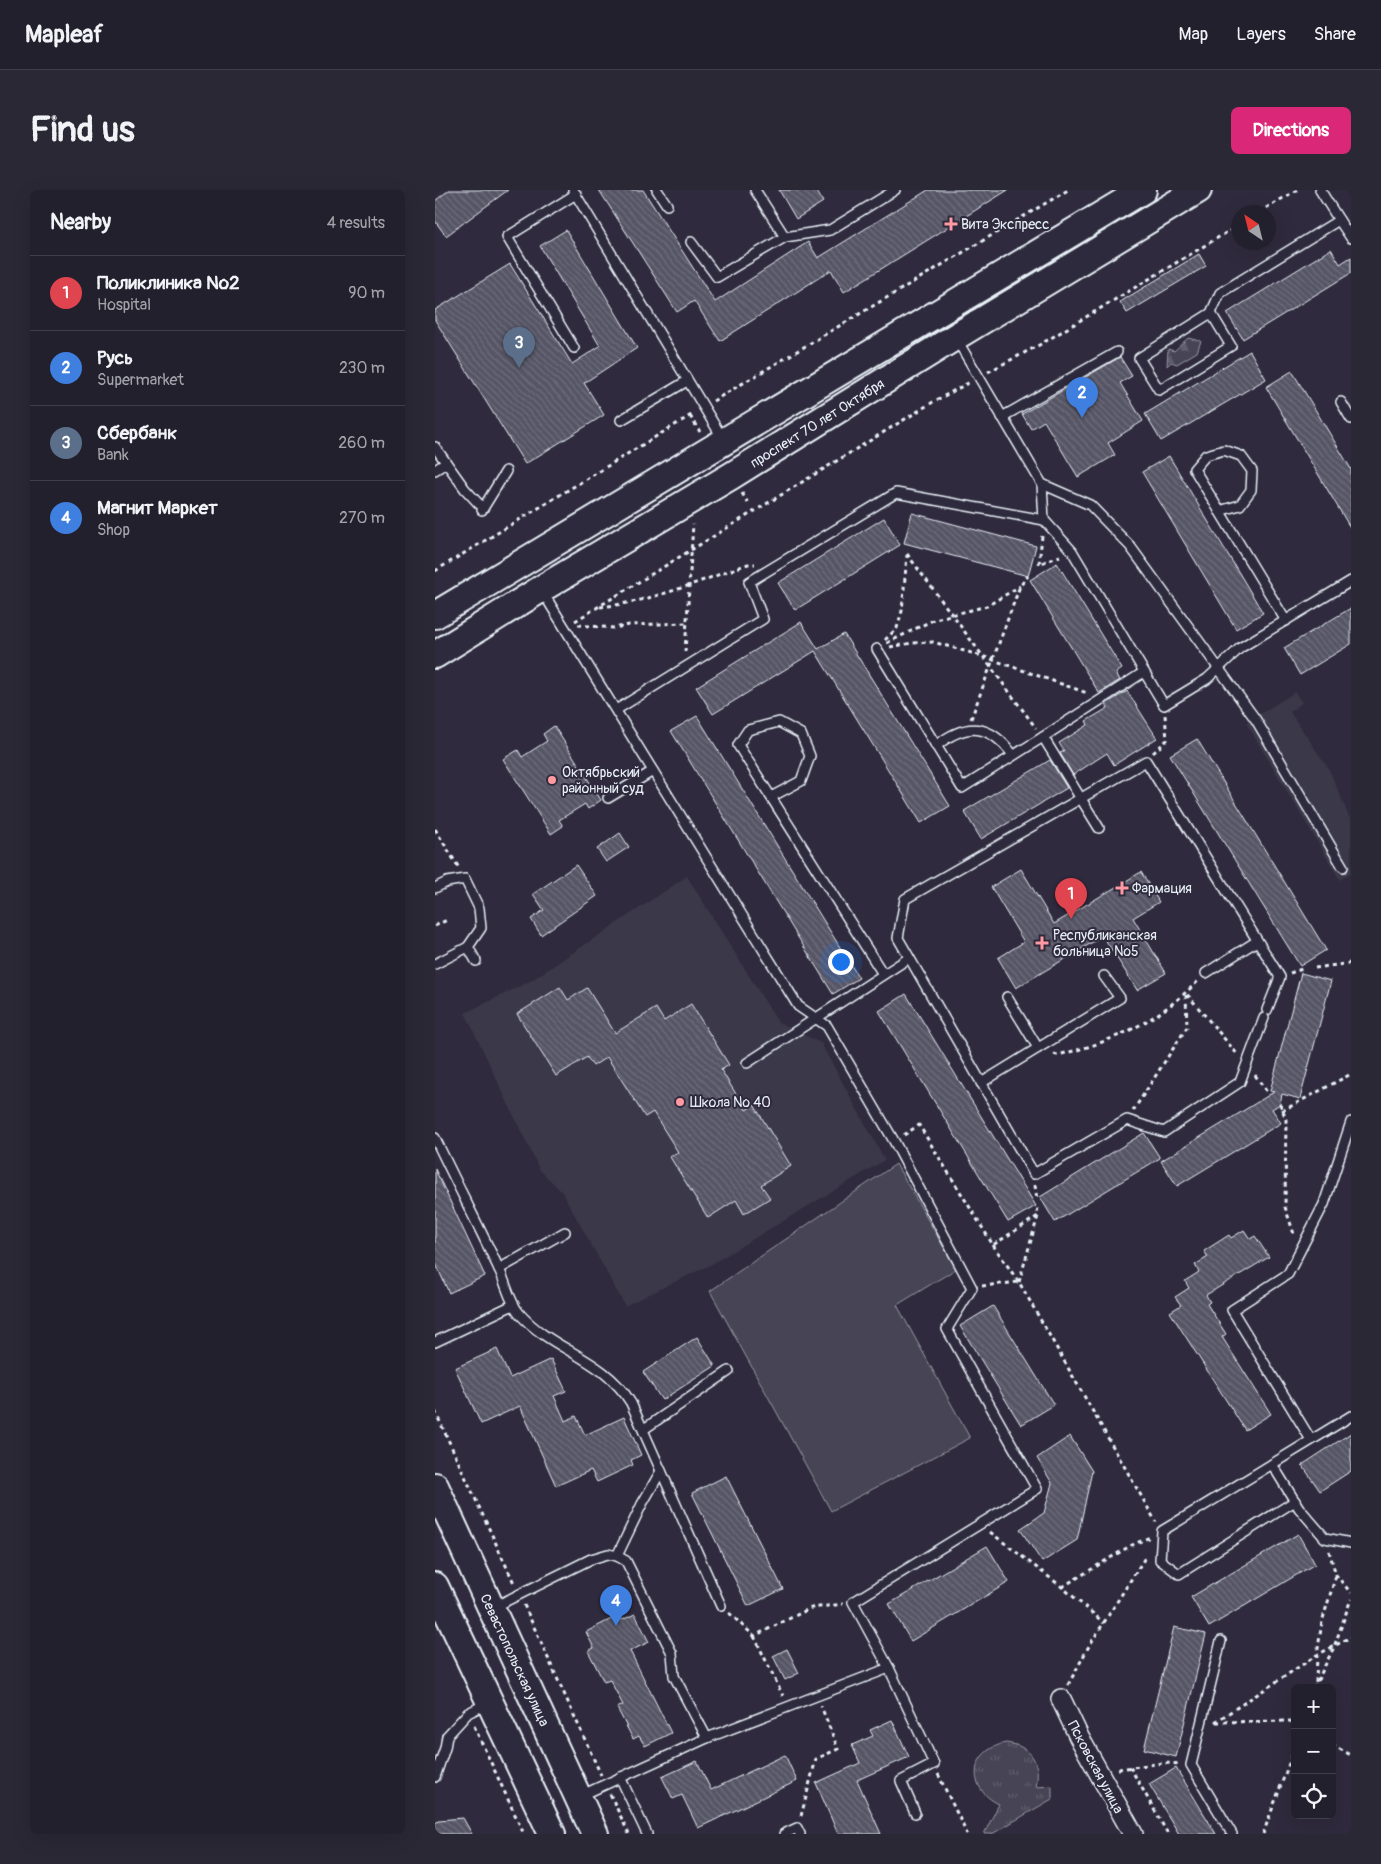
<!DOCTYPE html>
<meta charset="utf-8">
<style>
:root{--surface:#23202e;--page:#2b2836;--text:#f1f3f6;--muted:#a3a3aa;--line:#403e4a;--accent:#db2777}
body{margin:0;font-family:Pangolin,sans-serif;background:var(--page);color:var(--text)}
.controls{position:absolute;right:15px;bottom:15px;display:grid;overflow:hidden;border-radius:8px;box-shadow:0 5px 20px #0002}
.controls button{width:45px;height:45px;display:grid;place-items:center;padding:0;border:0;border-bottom:1px solid var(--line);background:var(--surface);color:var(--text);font:25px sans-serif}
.compass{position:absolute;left:796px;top:15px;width:45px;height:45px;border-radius:50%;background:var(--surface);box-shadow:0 5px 20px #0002;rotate:325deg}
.you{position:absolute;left:405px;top:771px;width:18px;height:18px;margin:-12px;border:4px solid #fff;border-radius:50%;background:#1a73e8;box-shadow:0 0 0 8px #1a73e833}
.badge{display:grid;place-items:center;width:32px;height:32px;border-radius:50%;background:var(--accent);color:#fff;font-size:16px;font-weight:700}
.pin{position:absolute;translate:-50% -41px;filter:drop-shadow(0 1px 2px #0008)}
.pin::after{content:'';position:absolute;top:26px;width:18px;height:15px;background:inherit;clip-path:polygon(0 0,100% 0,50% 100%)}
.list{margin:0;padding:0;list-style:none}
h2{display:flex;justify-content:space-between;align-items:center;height:65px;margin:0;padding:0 20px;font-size:21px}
h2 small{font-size:16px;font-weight:400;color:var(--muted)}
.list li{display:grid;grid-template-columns:32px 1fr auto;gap:15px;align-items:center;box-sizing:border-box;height:75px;padding:0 20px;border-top:1px solid var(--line)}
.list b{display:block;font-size:19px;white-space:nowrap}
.list p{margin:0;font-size:16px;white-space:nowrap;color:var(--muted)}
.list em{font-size:16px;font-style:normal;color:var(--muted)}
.icon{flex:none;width:28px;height:28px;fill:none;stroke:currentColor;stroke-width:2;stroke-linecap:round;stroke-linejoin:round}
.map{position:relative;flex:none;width:916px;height:1644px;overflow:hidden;border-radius:8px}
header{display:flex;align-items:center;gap:30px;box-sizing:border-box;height:70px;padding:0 25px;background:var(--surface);border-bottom:1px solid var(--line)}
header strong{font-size:24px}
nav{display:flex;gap:28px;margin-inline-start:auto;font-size:18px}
.intro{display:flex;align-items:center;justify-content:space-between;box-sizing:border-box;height:120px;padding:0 30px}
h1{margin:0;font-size:35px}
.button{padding:12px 22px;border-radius:8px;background:var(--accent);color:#fff;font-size:18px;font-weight:700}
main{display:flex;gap:30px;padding:0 30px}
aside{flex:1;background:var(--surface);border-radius:8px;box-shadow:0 5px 20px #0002}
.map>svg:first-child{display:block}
.built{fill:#3b3749}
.grass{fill:#464455;stroke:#979aa6}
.forest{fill:url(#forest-firs);stroke:#979aa6}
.park{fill:url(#park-tufts);stroke:#979aa6}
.building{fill:url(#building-back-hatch);stroke:#e8f1f8}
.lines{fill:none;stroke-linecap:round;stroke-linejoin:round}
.lane-casing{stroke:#e8f1f8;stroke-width:12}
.street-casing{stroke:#e8f1f8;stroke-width:22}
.secondary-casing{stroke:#e8f1f8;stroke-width:30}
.path{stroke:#e8f1f8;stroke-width:3;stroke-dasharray:4 4;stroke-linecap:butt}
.lane{stroke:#2f2a3d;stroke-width:9}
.street{stroke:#2f2a3d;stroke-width:19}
.secondary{stroke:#2f2a3d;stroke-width:26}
.poi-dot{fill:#ff9aa2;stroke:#2f2a3d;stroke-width:2}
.labels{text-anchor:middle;stroke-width:4;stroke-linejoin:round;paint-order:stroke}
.poi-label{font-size:14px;fill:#e8f1f8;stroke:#2f2a3d;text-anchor:start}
.street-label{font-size:14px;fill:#e8f1f8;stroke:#2f2a3d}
</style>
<header>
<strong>Mapleaf</strong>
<nav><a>Map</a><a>Layers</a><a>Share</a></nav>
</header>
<div class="intro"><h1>Find us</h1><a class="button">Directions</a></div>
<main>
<aside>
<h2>Nearby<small>4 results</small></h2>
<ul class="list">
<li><span class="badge" style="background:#e0444e">1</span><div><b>Поликлиника №2</b><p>Hospital</p></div><em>90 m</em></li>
<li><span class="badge" style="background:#3f7fe0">2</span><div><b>Русь</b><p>Supermarket</p></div><em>230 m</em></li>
<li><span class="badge" style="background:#5c6f8a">3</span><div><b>Сбербанк</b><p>Bank</p></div><em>260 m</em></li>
<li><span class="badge" style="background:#3f7fe0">4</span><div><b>Магнит Маркет</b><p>Shop</p></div><em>270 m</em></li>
</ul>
</aside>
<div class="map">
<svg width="916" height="1644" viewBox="0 0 916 1644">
<defs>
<pattern id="forest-firs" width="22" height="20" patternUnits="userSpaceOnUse" patternTransform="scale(1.25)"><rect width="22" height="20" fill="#464455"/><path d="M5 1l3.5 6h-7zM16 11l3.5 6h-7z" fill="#615f6e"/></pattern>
<pattern id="park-tufts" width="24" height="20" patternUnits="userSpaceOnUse" patternTransform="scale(1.25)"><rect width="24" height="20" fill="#464455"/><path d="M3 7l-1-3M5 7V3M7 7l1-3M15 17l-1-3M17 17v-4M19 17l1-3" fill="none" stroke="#615f6e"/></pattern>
<pattern id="building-back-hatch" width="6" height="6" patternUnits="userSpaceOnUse" patternTransform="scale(1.25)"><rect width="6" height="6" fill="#575565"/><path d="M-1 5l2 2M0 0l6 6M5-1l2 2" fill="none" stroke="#6f6e7c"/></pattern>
</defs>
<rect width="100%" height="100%" fill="#2f2a3d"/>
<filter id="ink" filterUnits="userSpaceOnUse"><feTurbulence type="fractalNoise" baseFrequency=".02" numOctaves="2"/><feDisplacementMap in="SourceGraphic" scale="10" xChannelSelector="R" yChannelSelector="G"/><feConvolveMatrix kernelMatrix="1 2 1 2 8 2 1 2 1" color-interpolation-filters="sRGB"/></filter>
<g filter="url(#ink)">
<!-- built -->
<g class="built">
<path d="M860,502L867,513L855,522L894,579L916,631V683L905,690L811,533Z"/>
<path d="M252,686L343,832L386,853L450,970L275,1075L190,1116L127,1002L104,979L30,823L97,790Z"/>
</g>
<!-- grass -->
<path class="grass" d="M461,974L521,1079L462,1115L535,1248L396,1321L275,1101Z"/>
<!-- forest -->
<path class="forest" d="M753,148L766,151L762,162L742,174L736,172L732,176L733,159L739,161Z"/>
<!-- park -->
<path class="park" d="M571,1553C597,1556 606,1573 601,1597L617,1596V1609L557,1644H549L564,1614C531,1599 534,1560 571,1553Z"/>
<!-- building -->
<g class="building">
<path d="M14,0H73L11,46L0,31V11Z"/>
<path d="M164,0H208L280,112L373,52L383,68L493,0H573L409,102L396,80L285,151L259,111L242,122Z"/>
<path d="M344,0H381L388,12L361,29Z"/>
<path d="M131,40L202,158L149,193L169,225L90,274L0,130V120L75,74L137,174L165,156L105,56Z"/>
<path d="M896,59L905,74L916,67V83L808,149L792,123Z"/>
<path d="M764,64L771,76L692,123L685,112Z"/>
<path d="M815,161L831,189L726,251L710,224Z"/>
<path d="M685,167L697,186L685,193L708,231L673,253L680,265L643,287L609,231L596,239L587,224Z"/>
<path d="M857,181L916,279V339L831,197Z"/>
<path d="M734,266L828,423L801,439L707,282Z"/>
<path d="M477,323L601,356L593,386L469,353Z"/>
<path d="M449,328L465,355L360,420L343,393Z"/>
<path d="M622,373L687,479L681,483L685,490L664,503L595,390Z"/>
<path d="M916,418V454L865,485L849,458Z"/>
<path d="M366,432L383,459L409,444L515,616L486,633L380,461L278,524L261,497Z"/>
<path d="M692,501L722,548L679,575L672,563L638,585L625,563L629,561L624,553L653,535L651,531L673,518L671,514Z"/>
<path d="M262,526L424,788L398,804L236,541Z"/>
<path d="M119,536L166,610L153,619L150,614L124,630L128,636L116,644L68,569L83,560L87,567L112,551L108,544Z"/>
<path d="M762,549L891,760L865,776L735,565Z"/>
<path d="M615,570L632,598L546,649L529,621Z"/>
<path d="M185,643L194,657L171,672L162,659Z"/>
<path d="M141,675L162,706L106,745L96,729L109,720L98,704Z"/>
<path d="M586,679L619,734L706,682L724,712L698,728L731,783L702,800L668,746L581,798L563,768L589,752L556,697Z"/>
<path d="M866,783L896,791L865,909L847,904L845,914L837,919L846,933L742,996L726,971L839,902L835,901Z"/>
<path d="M125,797L133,810L152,798L180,843L221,818L229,831L256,814L294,875L286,880L311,920L319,915L356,976L326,995L335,1008L309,1024L301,1010L273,1028L235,967L243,962L218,922L210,927L172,867L158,876L152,867L121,886L82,824Z"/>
<path d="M471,804L601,1016L573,1032L444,821Z"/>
<path d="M709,943L725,968L620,1032L605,1007Z"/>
<path d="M0,979L50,1086L14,1103L0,1072Z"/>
<path d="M809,1040L815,1049L820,1046L834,1067L771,1105L775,1112L772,1114L791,1144L787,1147L836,1224L810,1240L735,1122L746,1115L740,1107L754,1098L750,1091L764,1082L760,1075L773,1067L769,1061L794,1045L796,1048Z"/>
<path d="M558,1116L619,1215L586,1235L525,1136Z"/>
<path d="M262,1147L280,1176L227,1210L208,1182Z"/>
<path d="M62,1159L75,1188L116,1169L131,1201L119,1206L130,1231L141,1226L150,1245L189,1227L206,1265L196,1270L198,1275L162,1292L156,1280L121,1296L85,1216L46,1234L20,1178Z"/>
<path d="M916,1243V1281L885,1301L867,1275Z"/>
<path d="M635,1246L657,1281L642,1350L607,1372L585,1339L609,1323L617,1293L602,1268Z"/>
<path d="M291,1286L348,1399L313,1416L257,1303Z"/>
<path d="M863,1344L880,1374L774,1437L756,1407Z"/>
<path d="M552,1356L574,1392L476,1451L454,1414Z"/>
<path d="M200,1424L214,1452L195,1461L236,1543L210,1556L204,1546L198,1549L182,1518L188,1515L175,1490L169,1492L153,1461L159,1458L151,1442L184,1425L187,1430Z"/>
<path d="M739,1437L771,1444L741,1567L709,1559Z"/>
<path d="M352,1459L364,1483L350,1490L338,1466Z"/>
<path d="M457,1530L474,1567L422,1590L446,1644H403L381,1593L425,1573L417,1555L438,1546L435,1540Z"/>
<path d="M350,1565L362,1591L263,1638L247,1605L238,1609L227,1587L262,1571L276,1600Z"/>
<path d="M741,1578L757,1604L781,1644H744L714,1594Z"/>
<path d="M28,1628L37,1644H0V1634L4,1630Z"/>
</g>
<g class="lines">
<defs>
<g id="lane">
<path d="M138,0L288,249"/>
<path d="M222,0L232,15"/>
<path d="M320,0L350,47"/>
<path d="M885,0L904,30"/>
<path d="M256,52L282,87L350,47L395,40L460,0"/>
<path d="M776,123L796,156L724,200L704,168L776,123L785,103L904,30L916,48"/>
<path d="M522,150L607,294L609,330"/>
<path d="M139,158L72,47L141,4"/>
<path d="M906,212L916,229"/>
<path d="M567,227L682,162"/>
<path d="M186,230L252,191"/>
<path d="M0,257L30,299L44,314"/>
<path d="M0,280L11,273"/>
<path d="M607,294L655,315L695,356L821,530L908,677"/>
<path d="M47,320L71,281"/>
<path d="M784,321L805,315L816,300L817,281L806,266L789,260L771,265L759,279L851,431"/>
<path d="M442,459L527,598L608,547"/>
<path d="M181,520L328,429L314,392L461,303L609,330L637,361L729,515L772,489L805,458L916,391"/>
<path d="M501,556C532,531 555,534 578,565"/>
<path d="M336,607L366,591L375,566L366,544L344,532L313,540L303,555L448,784"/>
<path d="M173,608L218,581"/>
<path d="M664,638L608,547L709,482"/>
<path d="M0,698L12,692L30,689L44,718L46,738L33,757L0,774"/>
<path d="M33,757L41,771"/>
<path d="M771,783L822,751"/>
<path d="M572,807L603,858"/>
<path d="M829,828L805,892L729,942L692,930L599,984L463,748L470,709L711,571L845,787L832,820"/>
<path d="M312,873L474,768"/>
<path d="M546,893L685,808L669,786"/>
<path d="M0,948C21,992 43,1035 64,1079C71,1093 74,1111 84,1123C117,1161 168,1167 196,1213L286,1416"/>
<path d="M64,1079L130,1042"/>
<path d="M0,1152L78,1115"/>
<path d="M209,1239L294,1181"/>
<path d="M876,1250L797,1120L853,1084L889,1014L916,932"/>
<path d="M837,1274L864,1318L890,1348L916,1353"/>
<path d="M860,1311L744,1384L725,1370L727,1341L916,1226"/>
<path d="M182,1366L207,1314L226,1281"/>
<path d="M59,1417L156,1369L173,1364L182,1366L191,1371L237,1463L239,1486L272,1548L454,1478L418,1412L602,1299L512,1139L537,1098L459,951L392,836L363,816L107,401"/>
<path d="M786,1451L756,1575L797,1644"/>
<path d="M454,1478L499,1574L466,1591L480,1623"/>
<path d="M0,1587L10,1558L12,1546L33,1523L53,1513"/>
<path d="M185,1587L212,1644"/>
<path d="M145,1606L272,1548"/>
<path d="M349,1644L362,1638L365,1644"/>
</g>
<path id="street" d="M626,1509L644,1547L698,1644"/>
<g id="secondary">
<path d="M0,425L708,0"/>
<path d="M0,465L106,399L296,286L520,147L763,0"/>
<path d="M0,1296L160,1644"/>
<path d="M0,1396L117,1644"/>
</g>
</defs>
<!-- lane casing -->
<use href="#lane" class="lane-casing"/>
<!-- street casing -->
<use href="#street" class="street-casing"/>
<!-- secondary casing -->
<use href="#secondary" class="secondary-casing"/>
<!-- path -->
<g class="path">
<path d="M824,22L862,0"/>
<path d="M553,182L606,154L804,35"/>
<path d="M278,211L633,0"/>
<path d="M255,226L265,242"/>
<path d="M307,303L313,313"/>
<path d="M607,346L604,374L625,366"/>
<path d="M472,364L601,538"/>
<path d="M0,381L258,224"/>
<path d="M165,417C216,412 265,391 313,374H320"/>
<path d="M140,431L498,212L535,192"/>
<path d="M143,435L179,438L194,435L252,433"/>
<path d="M450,450L462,438L467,421L472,365"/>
<path d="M452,453L500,429L552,416L585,396"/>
<path d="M455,457L477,453L498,452L547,466L652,503"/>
<path d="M250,462L258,334"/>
<path d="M536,529L585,396L593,386"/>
<path d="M718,563L732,550L730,525"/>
<path d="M0,639L24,678"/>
<path d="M0,736L12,730"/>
<path d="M880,778L916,773"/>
<path d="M855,783L867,779"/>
<path d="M619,864L622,865C677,853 723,831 763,791"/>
<path d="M820,885L834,905"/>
<path d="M845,914L851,929L850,1017L859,1044"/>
<path d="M698,921L752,837L751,803L803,865"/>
<path d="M847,921L916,884"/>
<path d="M469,945L484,935L558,1055L603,1026L602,1015"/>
<path d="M600,995L602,1010"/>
<path d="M558,1055L583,1091"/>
<path d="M584,1092L603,1026"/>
<path d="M547,1096L584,1092L721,1332"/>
<path d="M0,1221L79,1393"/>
<path d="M555,1342L627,1397L669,1433"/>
<path d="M894,1361L901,1385L916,1403"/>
<path d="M627,1397L695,1356L715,1347"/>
<path d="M89,1415L166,1585"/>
<path d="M294,1423L319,1446L376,1418L408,1414"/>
<path d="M319,1446L348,1506"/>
<path d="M881,1492L882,1465L887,1432L901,1385"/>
<path d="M633,1495L654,1456L711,1366"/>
<path d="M879,1498L899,1457L916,1409"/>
<path d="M780,1532L882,1465L916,1447"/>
<path d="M781,1532L855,1531L860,1534"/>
<path d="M39,1536L89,1644"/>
<path d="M897,1555L916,1565"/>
<path d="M695,1577L733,1644"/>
<path d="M683,1579L728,1573L746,1574"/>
<path d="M503,1584L532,1644"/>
<path d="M175,1604L194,1644"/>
<path d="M366,1626L381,1569L403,1559L386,1516"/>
<path d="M828,1644L860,1557"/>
</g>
<!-- lane -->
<use href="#lane" class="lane"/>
<!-- street -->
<use href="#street" class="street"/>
<!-- secondary -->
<use href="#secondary" class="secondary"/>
</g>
</g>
<!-- markers -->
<g class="poi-dot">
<path d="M513.5 26.5h5v5h5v5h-5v5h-5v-5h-5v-5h5z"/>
<circle cx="117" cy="590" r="5"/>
<path d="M684.5 690.5h5v5h5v5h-5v5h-5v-5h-5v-5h5z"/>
<path d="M604.5 745.5h5v5h5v5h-5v5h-5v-5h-5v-5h5z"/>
<circle cx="245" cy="912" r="5"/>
</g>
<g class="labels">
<!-- poi labels -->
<g class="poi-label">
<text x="526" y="39">Вита Экспресс</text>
<text x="127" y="587">Октябрьский<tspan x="127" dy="16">районный суд</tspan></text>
<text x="697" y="703">Фармация</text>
<text x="618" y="750">Республиканская<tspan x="618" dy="16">больница №5</tspan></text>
<text x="255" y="917">Школа № 40</text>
</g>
<!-- street labels -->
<g class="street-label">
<text transform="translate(382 233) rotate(-32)" y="5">проспект 70 лет Октября</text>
<text transform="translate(80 1470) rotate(65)" y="5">Севастопольская улица</text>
<text transform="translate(661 1577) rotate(62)" y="5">Псковская улица</text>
</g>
</g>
</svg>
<div class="controls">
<button>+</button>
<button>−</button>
<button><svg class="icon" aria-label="locate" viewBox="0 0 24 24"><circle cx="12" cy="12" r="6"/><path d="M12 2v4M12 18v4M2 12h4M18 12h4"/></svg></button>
</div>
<svg class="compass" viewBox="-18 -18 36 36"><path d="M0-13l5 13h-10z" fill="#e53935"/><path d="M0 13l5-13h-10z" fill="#a3a3aa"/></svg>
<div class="you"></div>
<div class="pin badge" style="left:636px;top:729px;background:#e0444e">1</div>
<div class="pin badge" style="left:647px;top:228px;background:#3f7fe0">2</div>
<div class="pin badge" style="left:84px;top:178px;background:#5c6f8a">3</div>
<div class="pin badge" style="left:181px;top:1436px;background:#3f7fe0">4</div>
</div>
</main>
